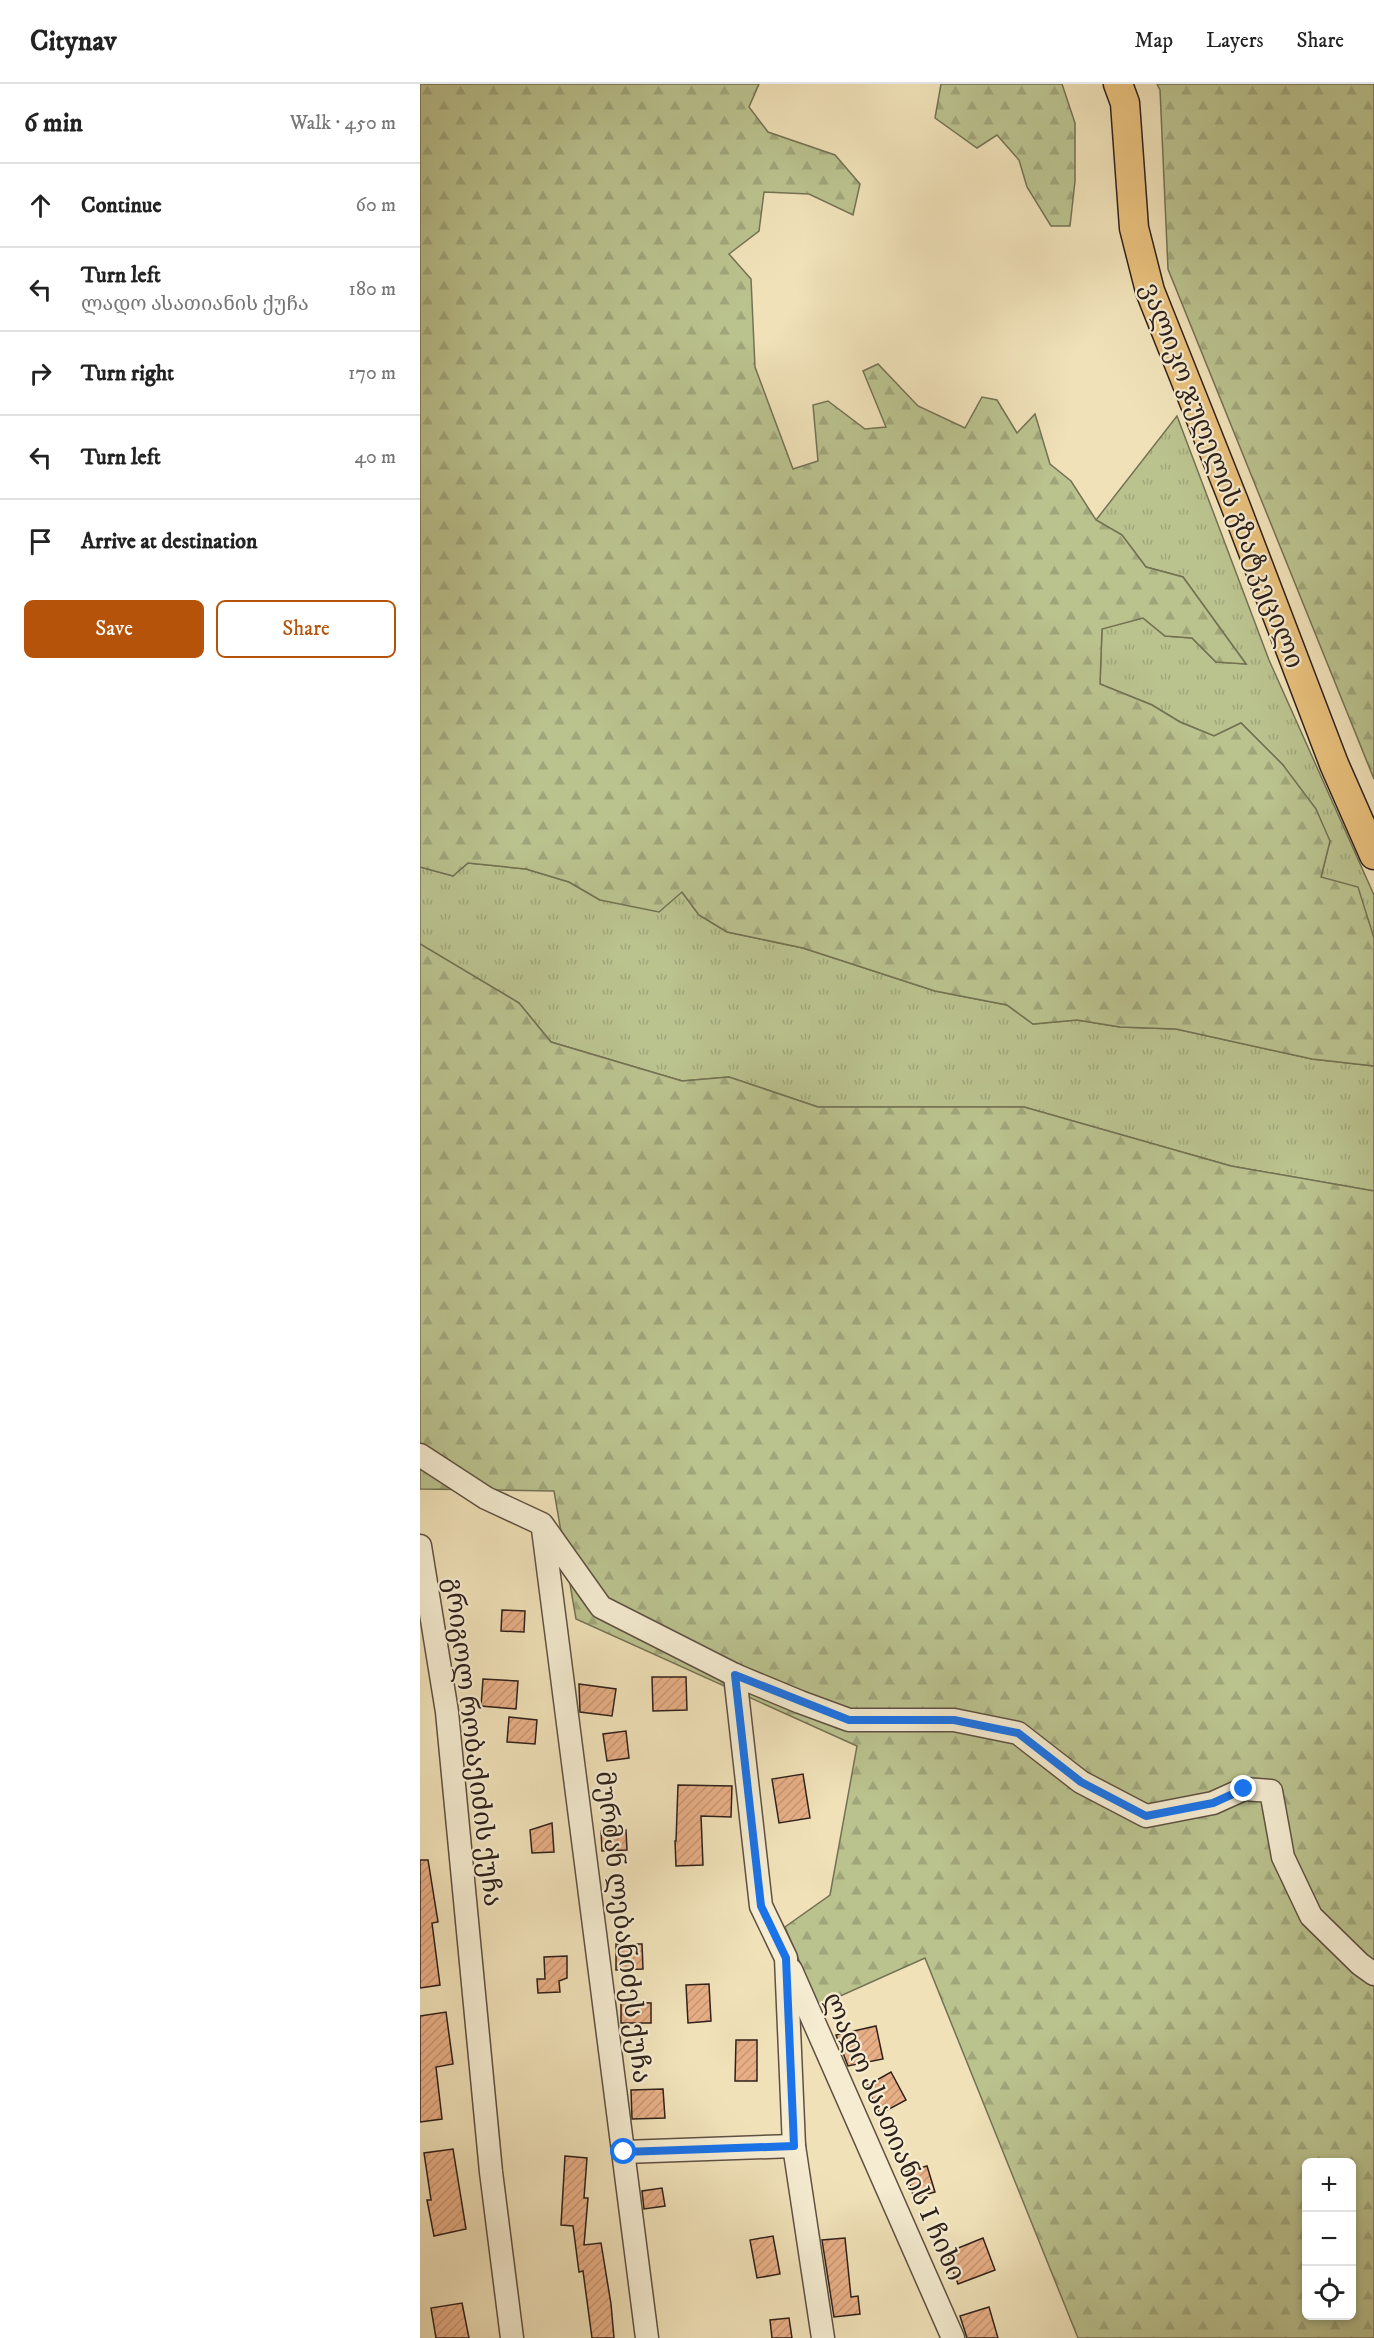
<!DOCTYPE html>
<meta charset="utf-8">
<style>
:root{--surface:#fff;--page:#f6f6f6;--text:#222;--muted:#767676;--line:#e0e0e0;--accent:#b45309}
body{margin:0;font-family:"IM FELL DW Pica","Noto Serif Georgian",serif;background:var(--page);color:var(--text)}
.controls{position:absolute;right:18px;bottom:18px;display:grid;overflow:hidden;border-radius:9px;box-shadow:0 3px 9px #0003}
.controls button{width:54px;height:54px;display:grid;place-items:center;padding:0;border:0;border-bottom:2px solid var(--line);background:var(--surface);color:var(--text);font:30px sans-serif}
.stop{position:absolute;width:18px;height:18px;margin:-14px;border:4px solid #1a73e8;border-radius:50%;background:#fff}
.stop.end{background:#1a73e8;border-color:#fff;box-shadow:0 2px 6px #0008}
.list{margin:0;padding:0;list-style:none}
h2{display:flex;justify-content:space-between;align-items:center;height:78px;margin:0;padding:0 24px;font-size:26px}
h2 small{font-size:20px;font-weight:400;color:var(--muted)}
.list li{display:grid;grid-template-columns:39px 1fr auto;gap:18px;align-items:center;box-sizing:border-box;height:84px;padding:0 24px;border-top:2px solid var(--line)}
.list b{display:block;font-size:22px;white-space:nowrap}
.list p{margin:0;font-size:20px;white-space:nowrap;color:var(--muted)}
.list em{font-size:20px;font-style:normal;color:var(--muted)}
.actions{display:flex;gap:12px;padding:18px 24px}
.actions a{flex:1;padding:14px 0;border:2px solid var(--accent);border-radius:9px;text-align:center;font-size:21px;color:var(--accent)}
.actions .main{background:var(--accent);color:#fff}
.icon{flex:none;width:33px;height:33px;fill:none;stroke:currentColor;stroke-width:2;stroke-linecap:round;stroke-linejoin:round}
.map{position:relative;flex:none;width:954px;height:2254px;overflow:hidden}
header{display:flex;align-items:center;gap:36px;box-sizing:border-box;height:84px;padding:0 30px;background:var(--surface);border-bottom:2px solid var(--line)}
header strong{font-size:28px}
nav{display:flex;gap:33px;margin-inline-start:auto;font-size:21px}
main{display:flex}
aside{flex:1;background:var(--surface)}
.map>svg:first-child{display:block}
.grass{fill:url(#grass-tufts);stroke:#747254;stroke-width:1.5}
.forest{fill:url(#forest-firs);stroke:#747254;stroke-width:1.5;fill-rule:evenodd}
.building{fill:url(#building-hatch);stroke:#2f211b;stroke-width:1.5}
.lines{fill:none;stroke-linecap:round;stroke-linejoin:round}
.minor-casing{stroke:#5f5142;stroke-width:25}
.major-casing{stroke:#2f211b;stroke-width:31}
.minor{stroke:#f5ecd1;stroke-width:22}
.major{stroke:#e8c07c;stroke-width:28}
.route{stroke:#1a73e8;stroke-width:8}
.labels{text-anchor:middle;stroke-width:4.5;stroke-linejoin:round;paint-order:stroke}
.street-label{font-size:26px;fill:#2f211b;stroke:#f5ecd1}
</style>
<header>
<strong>Citynav</strong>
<nav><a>Map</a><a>Layers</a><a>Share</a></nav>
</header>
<main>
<aside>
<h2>6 min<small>Walk · 450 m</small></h2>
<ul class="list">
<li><svg class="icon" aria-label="ahead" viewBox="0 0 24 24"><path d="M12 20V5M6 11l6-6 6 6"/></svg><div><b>Continue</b></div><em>60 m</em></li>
<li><svg class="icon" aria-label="left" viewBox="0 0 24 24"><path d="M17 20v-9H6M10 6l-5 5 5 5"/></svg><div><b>Turn left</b><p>ლადო ასათიანის ქუჩა</p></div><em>180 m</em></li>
<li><svg class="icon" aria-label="right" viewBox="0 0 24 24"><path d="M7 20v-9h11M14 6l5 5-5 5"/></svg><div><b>Turn right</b></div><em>170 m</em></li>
<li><svg class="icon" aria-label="left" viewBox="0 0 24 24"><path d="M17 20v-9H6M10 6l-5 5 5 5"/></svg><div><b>Turn left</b></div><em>40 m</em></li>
<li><svg class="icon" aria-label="arrive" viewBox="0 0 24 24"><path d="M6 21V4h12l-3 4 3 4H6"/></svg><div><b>Arrive at destination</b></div></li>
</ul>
<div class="actions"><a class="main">Save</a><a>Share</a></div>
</aside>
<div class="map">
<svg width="954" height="2254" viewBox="0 0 954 2254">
<defs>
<pattern id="grass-tufts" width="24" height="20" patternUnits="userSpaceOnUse" patternTransform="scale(1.5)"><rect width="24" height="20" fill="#bac28e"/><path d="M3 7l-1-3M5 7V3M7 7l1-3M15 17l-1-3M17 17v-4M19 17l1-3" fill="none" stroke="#a0a67a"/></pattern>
<pattern id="forest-firs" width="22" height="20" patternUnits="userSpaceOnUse" patternTransform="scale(1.5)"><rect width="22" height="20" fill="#bac28e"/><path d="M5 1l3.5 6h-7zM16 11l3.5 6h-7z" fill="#a0a67a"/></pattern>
<pattern id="building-hatch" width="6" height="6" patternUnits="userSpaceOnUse" patternTransform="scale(1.5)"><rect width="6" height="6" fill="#e8af86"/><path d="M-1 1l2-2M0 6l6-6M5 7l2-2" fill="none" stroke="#c79673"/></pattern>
</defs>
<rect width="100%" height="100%" fill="#f0e1b8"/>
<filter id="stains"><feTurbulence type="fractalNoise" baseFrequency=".00333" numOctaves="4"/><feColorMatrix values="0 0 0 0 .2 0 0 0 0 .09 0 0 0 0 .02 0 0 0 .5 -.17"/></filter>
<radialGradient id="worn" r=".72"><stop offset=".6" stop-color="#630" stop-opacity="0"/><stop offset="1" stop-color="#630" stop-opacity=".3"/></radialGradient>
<!-- grass -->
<g class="grass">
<path d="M757,332L849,576L954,811V854L950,846L901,793L910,757L863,681L821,639L794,652L760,638L732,621L680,600L682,544L723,534L745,552L772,554L796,578L826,580L763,493L726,483L702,451L676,436Z"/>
<path d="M48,779L106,785L149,798L180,816L262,808L279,831L307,848L383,864L515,907L587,921L613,940L657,936L700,943L756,945L892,975L954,982V1107L811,1082L604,1023H398L309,993L262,997L131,958L99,919L0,860V783L33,792Z"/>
</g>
<!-- forest -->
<g class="forest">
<path d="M0,0H339L329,23L348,48L415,71L440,100L433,131L389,110L344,108L339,147L309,170L331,195L335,283L373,385L398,377L393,321L408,317L445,345L466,343L443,287L458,280L498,322L545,344L562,313L577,316L597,349L615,330L630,380L651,397L676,436L702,451L726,483L763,493L826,580L796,578L772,554L745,552L723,534L682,545L680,600L732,621L760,638L794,652L821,639L863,681L896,725L910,757L901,793L938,803L954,854V982L892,975L756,945L700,943L657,936L613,940L587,921L515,907L383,864L307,848L279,831L262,808L239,828L180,816L149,798L106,785L48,779L33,792L0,783Z"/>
<path d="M521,0H642L655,39V97L650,142H631L607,103L599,76L577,51L557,64L515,34Z"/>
<path d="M737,0H954V695L748,185L740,6Z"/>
<path d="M0,860L99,919L131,958L262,997L309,993L398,1023H604L811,1082L954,1107V2254H658L505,1874L398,1922L365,1843L410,1811L437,1662L156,1535L134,1407L0,1405ZM886,2078H932V2232H886Z"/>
</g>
<!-- building -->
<g class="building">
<path d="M82,1526L105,1527L104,1548L81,1547Z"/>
<path d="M232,1593H266L267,1626L233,1627Z"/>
<path d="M63,1595L98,1597L96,1625L61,1622Z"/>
<path d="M159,1600L196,1605L192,1632L160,1628Z"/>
<path d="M89,1633L117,1636L115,1660L87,1658Z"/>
<path d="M206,1647L209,1674L187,1677L183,1650Z"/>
<path d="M383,1690L390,1734L359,1739L352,1695Z"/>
<path d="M258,1701L312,1702L311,1733L281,1732L283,1781L256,1782L255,1757H256Z"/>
<path d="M132,1739L134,1768L112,1769L110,1746Z"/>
<path d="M206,1746L207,1766L182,1767L181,1747Z"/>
<path d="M0,1776H8L18,1838L12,1839L20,1901L0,1904Z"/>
<path d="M196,1860H222L223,1885L196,1886Z"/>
<path d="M147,1872V1894L139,1897L140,1908L118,1909L117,1895H125L124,1873Z"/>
<path d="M289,1900L291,1937L268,1939L266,1901Z"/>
<path d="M201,1918L231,1919V1939H201Z"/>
<path d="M26,1928L33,1980L16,1983L22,2035L0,2038V1932Z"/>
<path d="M456,1942L463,1975L428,1982L416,1951Z"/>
<path d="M316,1956H337V1997H315Z"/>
<path d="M471,1988L486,2016L460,2030L446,2002Z"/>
<path d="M243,2005L245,2034L212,2035L211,2006Z"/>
<path d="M33,2065L46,2145L14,2152L7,2116H11L4,2069Z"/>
<path d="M145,2072L167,2074L164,2114H168L164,2161L181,2159L191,2220L194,2254H172L163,2187L159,2188L153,2142L141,2141Z"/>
<path d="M507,2082L515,2108L494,2114L486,2088Z"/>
<path d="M242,2104L245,2122L224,2125L222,2107Z"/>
<path d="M353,2152L360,2190L337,2194L330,2156Z"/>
<path d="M425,2154L431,2213L438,2212L440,2230L414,2233L402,2156Z"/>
<path d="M563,2154L575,2186L538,2200L526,2169Z"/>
<path d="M42,2219L49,2254H16L11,2224Z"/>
<path d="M569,2223L578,2254H547L540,2232Z"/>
<path d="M369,2234L372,2254H352L350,2236Z"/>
</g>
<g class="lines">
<defs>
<g id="minor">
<path d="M0,1371L66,1414L122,1440L181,1523L315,1591L380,1618L429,1636H534L598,1649L661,1698L726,1732L793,1719L824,1705L851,1707L863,1773L891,1832L940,1880L954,1890"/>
<path d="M123,1445L227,2254"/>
<path d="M0,1462L27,1628L71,2088L92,2254"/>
<path d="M315,1591L341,1822L366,1874L374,2062L403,2254"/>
<path d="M371,1886L533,2254"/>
<path d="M204,2068L374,2062"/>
</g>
<path id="major" d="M698,0L705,19L714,144L730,207L814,418L914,680L954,771"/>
</defs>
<!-- minor casing -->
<use href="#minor" class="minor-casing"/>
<!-- major casing -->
<use href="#major" class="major-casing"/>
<!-- minor -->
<use href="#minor" class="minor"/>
<!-- major -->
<use href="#major" class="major"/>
</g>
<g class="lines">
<!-- route -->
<path class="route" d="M204,2068L374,2062L366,1874L341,1822L315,1591L429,1636H534L598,1649L661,1698L726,1732L793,1719L824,1705"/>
</g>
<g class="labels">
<!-- street labels -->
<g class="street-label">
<text transform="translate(803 391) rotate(69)" y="9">ვალიკო ჯუღელის გზატკეცილი</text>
<text transform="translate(54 1658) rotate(83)" y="9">გრიგოლ რობაქიძის ქუჩა</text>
<text transform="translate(204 1843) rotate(83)" y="9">მურმან ლებანიძეს ქუჩა</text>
<text transform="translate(475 2052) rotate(66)" y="9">ლადო ასათიანის I ჩიხი</text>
</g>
</g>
<rect width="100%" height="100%" filter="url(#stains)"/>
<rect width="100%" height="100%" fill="url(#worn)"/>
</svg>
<div class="controls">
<button>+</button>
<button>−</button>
<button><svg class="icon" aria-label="locate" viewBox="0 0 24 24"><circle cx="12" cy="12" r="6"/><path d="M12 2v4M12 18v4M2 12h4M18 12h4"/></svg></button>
</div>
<div class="stop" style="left:204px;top:2068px"></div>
<div class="stop end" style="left:824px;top:1705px"></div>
</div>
</main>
